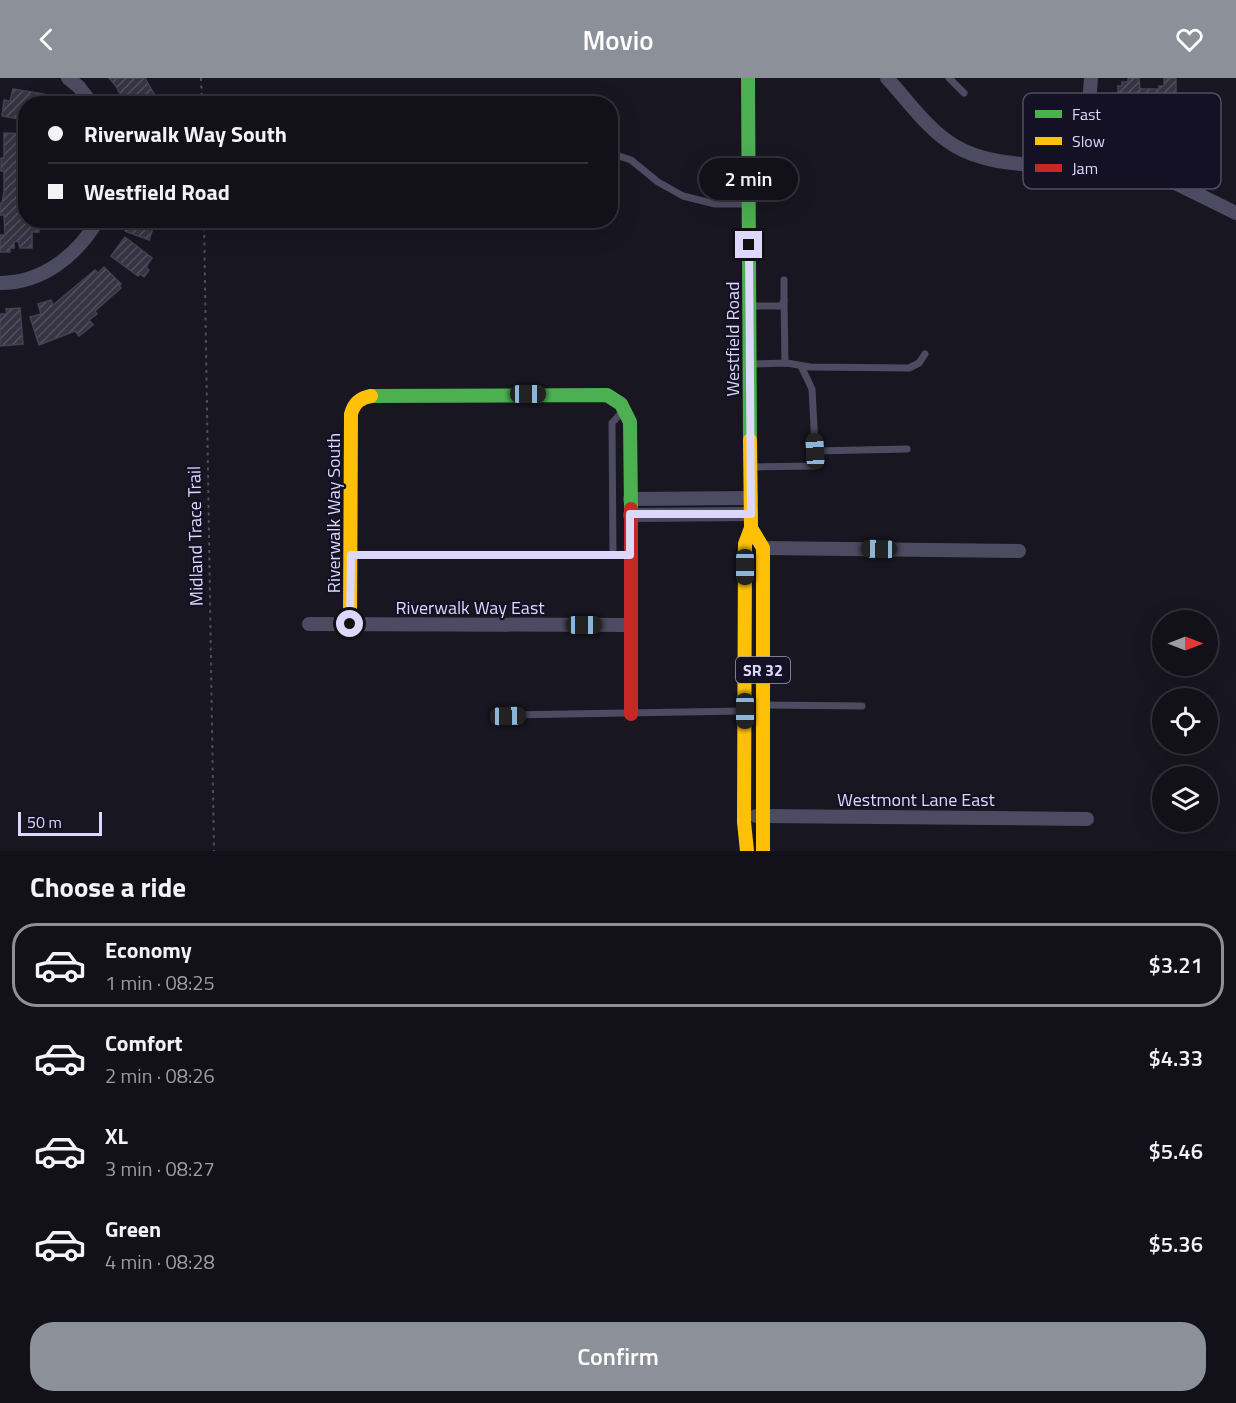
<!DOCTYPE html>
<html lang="en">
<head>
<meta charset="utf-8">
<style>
	body { margin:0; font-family:"Titillium Web",sans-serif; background:#1b1921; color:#f1f3f6; height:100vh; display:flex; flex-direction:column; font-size:22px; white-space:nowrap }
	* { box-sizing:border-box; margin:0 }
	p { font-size:20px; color:#9c9da2 }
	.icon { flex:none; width:33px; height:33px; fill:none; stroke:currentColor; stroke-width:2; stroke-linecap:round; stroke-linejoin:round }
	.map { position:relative; height:773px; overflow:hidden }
	.details { display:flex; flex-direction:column; background:#121018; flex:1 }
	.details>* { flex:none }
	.banner { position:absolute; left:18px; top:18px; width:600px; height:132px; border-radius:24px; box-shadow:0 6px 24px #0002,0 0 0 2px #313037; display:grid; align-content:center; height:132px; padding:0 30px; background:#121018 }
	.needle { width:39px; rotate:90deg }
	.controls { position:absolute; left:1152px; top:532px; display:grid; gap:12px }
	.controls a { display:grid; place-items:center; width:66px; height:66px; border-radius:50%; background:#121018; box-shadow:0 6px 24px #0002,0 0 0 2px #313037; font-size:30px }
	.scale { position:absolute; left:18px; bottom:15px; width:84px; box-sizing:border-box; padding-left:6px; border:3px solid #dcd8fc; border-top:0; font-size:16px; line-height:21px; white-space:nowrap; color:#dcd8fc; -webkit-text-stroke:4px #141125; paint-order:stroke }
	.end { position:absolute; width:27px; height:27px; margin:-14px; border:8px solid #dcd8fc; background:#111; box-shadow:0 0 0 3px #111 }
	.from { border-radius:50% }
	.bubble { position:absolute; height:42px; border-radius:21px; background:#121018; box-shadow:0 6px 24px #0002,0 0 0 2px #313037; font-size:20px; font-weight:600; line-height:42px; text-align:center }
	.car { position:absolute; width:18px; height:36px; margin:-18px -9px; border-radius:8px; box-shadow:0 0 4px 2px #0007; background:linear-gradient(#222 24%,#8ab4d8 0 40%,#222 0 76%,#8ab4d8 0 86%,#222 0) }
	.banner b { display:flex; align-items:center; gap:21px; height:57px; font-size:22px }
	.banner b+b { border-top:2px solid #313037 }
	.banner i { width:15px; height:15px; background:#f1f3f6 }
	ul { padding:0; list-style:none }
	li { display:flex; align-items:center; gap:18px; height:84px; margin:0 12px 9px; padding:0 18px; border:3px solid transparent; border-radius:24px }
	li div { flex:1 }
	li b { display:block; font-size:22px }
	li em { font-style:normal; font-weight:600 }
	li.on { border-color:#8c9099 }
	li>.icon { width:54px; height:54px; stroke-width:1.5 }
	h2 { padding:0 30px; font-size:27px; line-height:72px }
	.cta { display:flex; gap:12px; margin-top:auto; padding:12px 30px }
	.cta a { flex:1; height:69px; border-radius:24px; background:#8c9099; color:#fff; font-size:24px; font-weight:600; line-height:69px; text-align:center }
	header { display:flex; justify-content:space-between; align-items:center; height:78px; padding:0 30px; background:#8c9099; color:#fff; font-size:27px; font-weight:600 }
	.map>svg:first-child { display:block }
	.building { fill:url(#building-hatch); stroke:#454153; stroke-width:1.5 }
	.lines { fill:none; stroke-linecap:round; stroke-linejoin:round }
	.path { stroke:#47525e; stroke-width:2; stroke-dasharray:3 4.5; stroke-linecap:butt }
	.lane { stroke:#4d4b61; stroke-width:7 }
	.street { stroke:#4d4b61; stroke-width:14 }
	.fast { stroke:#4caf50; stroke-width:14 }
	.slow { stroke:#ffc107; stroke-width:14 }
	.jam { stroke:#c62828; stroke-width:14 }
	.route { stroke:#dcd8fc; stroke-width:8 }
	.labels { text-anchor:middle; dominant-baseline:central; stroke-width:4.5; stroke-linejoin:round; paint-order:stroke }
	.shield { fill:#141125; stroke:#a09cbc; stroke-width:1.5 }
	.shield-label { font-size:16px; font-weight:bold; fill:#dcd8fc }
	.street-label { font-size:18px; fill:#dcd8fc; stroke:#141125 }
	.key { fill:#141125; stroke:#504d66; stroke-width:1.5 }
	.key-label { font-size:16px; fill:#dcd8fc }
</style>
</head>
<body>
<header><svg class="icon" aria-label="back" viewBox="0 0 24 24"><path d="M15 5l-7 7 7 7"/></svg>Movio<svg class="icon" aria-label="heart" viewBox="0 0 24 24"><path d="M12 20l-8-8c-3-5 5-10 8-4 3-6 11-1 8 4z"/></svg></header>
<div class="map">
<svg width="1236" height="773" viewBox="0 0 1236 773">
	<defs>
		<pattern id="building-hatch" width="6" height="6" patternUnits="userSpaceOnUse" patternTransform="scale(1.5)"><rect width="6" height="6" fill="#363442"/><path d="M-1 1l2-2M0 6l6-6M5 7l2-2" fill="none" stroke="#52515e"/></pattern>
	</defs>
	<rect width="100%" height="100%" fill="#181620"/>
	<g class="building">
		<path d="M109,0h36l10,18 -13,8h-17l-9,-18z"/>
		<path d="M1128,0h11l1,11h19v-3h5v-8h12v27h-58v-19h4v-4h6z"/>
		<path d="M13,11l31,5 -2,10h-16v16l-24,-4 2,-16 6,1z"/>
		<path d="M4,55l22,1v86h13v12h-7v16h-12l-2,-7 -4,1v6h-4v4h-10v-17h5l-1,-20h-4v-12h2l2,-11v-21h-3v-13h3z"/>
		<path d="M129,142h27l-7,20 -24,-9z"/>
		<path d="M125,159l27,21 -6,9 3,3 -5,7 -4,-3 -2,2 -27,-20z"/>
		<path d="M104,189l17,17 -2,2 2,2 -26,23 2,3 -8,6 4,5 -14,11 -4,-5 -36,14 -9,-28 11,-3 -3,-10 13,-4 2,5 42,-35 3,3z"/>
		<path d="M20,230l3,36 -23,2v-32h7l-1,-5z"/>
	</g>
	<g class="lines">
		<g class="path">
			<path d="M201,0l1,26"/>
			<path d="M204,142l10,631"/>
		</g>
		<g class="lane">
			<path d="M949,0l15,15"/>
			<path d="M610,75l21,7 27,22 25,14 32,8h31"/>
			<path d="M784,223l1,62"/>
			<path d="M752,228h29l3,-5v-21"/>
			<path d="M752,286l35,-1 23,4 99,1 10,-5 6,-9"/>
			<path d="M815,373l92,-2"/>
			<path d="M754,389l62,-1 -4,-77 -11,-23"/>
			<path d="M351,477h279"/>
			<path d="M613,477l-1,-132 12,-13"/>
			<path d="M765,627l97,1"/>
			<path d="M508,637l234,-4"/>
		</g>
		<g class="street">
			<path d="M68,0l11,9 13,17"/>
			<path d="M887,0c22,24 41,52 68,68 30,18 69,18 102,21 31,2 61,5 92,8l18,4 69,34"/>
			<path d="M1084,91l7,-91"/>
			<path d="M0,205c43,0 77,-28 98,-63"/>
			<path d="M630,421l121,-1"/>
			<path d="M630,437l121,-1"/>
			<path d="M763,470l256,3"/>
			<path d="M309,546l321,1"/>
			<path d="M756,738l331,3"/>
		</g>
		<g class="fast">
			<path d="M748,0l2,362"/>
			<path d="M371,318l236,-1 14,9 9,18 1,87"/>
		</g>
		<g class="slow">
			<path d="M751,450l12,20v303"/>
			<path d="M350,546l1,-210c3,-11 9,-16 20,-18"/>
			<path d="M747,773l-3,-29 1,-278 6,-16 -1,-88"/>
		</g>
		<path class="jam" d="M631,431v205"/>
	</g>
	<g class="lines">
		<path class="route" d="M350,546l1,-69h279v-41h121l-2,-269"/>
	</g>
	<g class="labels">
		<rect class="shield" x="736" y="579" width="54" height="26" rx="4.5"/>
		<g class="shield-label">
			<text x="763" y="592">SR 32</text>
		</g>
		<g class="street-label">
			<text transform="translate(732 261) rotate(-90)">Westfield Road</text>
			<text transform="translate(333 435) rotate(-90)">Riverwalk Way South</text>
			<text transform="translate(195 458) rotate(-91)">Midland Trace Trail</text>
			<text x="470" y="529">Riverwalk Way East</text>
			<text x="916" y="721">Westmont Lane East</text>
		</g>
	</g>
	<rect x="1023" y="15" width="198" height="96" rx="9" class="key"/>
	<rect x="1035" y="32" width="27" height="8" fill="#4caf50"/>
	<rect x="1035" y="59" width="27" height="8" fill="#ffc107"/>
	<rect x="1035" y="86" width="27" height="8" fill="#c62828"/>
	<g class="key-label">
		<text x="1072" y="42">Fast</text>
		<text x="1072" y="69">Slow</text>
		<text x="1072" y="96">Jam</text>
	</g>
</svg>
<div class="controls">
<a><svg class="needle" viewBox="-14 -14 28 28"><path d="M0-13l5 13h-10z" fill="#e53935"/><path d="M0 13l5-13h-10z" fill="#9c9da2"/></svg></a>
<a><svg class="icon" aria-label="locate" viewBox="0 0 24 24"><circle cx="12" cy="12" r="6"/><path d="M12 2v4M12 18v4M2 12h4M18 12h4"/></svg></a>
<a><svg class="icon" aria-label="layers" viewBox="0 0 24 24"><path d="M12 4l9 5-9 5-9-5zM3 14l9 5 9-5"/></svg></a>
</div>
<div class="scale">50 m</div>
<i class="end from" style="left:350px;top:546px"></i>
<i class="end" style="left:749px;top:167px"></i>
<div class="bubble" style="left:699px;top:80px;width:99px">2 min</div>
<i class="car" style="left:528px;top:316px;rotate:90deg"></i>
<i class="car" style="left:815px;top:373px;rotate:357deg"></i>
<i class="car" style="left:879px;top:471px;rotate:271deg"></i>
<i class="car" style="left:745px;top:489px;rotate:180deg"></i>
<i class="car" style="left:584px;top:547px;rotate:90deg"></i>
<i class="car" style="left:745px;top:633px;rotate:180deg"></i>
<i class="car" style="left:508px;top:638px;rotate:89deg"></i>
<div class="banner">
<b><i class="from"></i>Riverwalk Way South</b>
<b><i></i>Westfield Road</b>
</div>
</div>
<section class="details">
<h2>Choose a ride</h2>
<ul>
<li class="on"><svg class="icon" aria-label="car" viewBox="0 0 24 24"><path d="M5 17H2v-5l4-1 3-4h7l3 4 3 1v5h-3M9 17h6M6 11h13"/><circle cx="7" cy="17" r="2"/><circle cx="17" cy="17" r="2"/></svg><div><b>Economy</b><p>1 min · 08:25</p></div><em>$3.21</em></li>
<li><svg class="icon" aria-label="car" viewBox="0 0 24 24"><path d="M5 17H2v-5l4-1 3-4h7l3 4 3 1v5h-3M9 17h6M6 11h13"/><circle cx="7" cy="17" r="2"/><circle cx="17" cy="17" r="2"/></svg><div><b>Comfort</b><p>2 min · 08:26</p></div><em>$4.33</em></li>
<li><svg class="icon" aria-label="car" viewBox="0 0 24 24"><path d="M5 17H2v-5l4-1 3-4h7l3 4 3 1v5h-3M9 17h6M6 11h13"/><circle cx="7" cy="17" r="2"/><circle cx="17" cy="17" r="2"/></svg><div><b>XL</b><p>3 min · 08:27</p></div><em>$5.46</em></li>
<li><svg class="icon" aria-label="car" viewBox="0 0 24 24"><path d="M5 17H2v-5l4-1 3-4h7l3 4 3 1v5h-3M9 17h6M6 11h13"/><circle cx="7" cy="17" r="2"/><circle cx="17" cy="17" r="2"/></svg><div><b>Green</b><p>4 min · 08:28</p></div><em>$5.36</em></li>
</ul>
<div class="cta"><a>Confirm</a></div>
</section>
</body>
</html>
